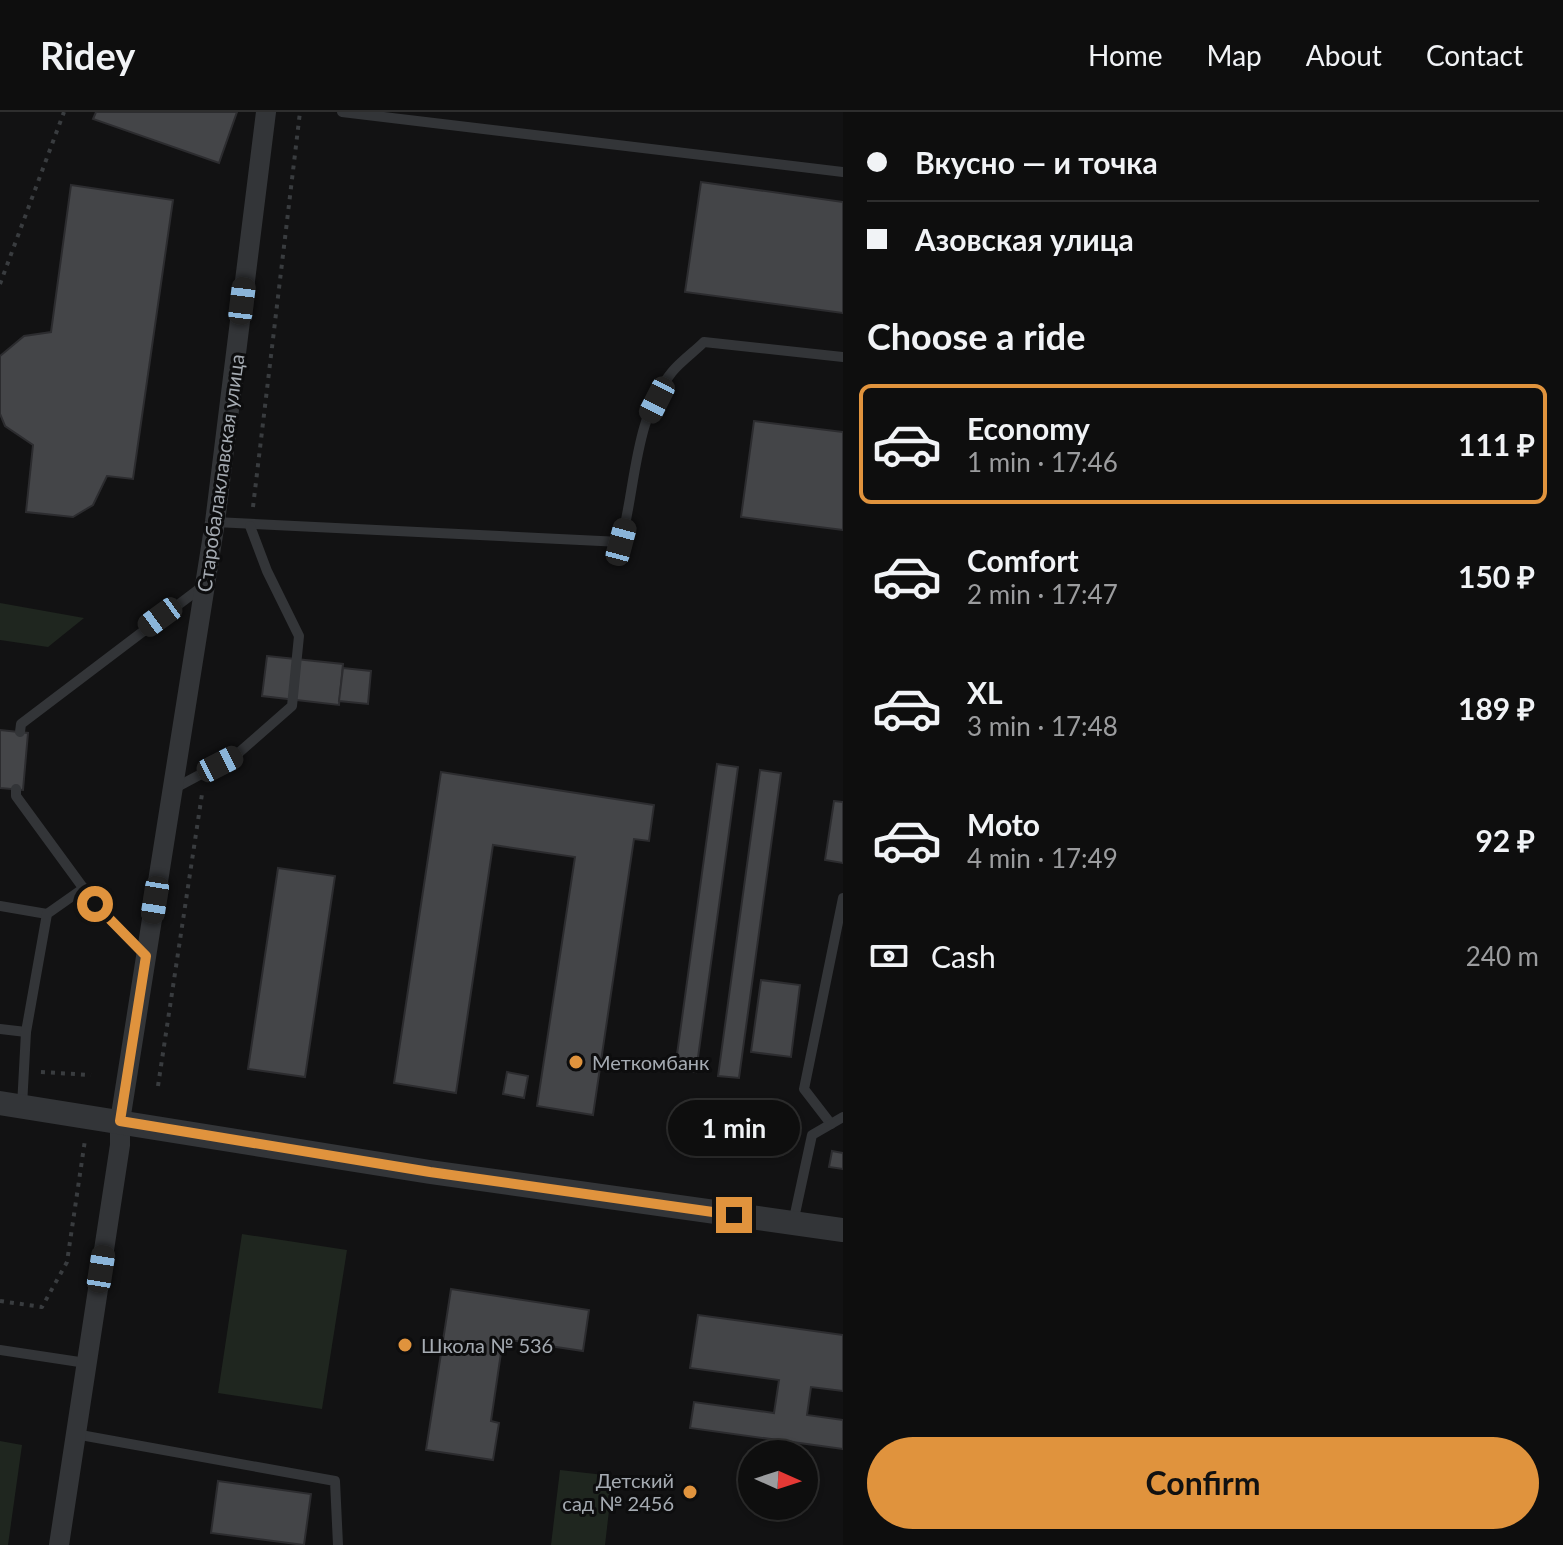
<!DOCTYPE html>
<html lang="en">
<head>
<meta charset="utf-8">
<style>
	body { margin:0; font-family:Lato,sans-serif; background:#171717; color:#f1f3f6; height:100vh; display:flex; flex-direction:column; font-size:30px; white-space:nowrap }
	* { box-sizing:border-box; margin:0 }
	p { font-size:26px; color:#9b9c9e }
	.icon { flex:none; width:44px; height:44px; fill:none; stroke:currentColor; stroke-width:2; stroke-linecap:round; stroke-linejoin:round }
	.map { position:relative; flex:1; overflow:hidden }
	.sheet { display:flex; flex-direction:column; background:#0e0e0e; width:720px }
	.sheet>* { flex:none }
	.banner { display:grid; align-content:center; height:176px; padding:0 24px; background:#0e0e0e }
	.needle { width:52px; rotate:93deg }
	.controls { position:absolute; left:738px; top:1328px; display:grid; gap:16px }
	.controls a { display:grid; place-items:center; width:80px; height:80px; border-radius:50%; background:#0e0e0e; box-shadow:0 2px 6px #0004,0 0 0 2px #2e2e2e; font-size:40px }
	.end { position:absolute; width:36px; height:36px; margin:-18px; border:10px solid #e0933d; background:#111; box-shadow:0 0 0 4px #111 }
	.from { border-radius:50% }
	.bubble { position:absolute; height:56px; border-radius:28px; background:#0e0e0e; box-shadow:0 2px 6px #0004,0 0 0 2px #2e2e2e; font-size:26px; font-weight:700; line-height:56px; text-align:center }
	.car { position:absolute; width:24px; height:48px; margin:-24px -12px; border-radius:10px; box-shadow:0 0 6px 2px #0007; background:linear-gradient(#222 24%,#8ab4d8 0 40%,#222 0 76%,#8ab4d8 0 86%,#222 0) }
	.banner b { display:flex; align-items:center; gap:28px; height:76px; font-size:30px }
	.banner b+b { border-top:2px solid #2e2e2e }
	.banner i { width:20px; height:20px; background:#f1f3f6 }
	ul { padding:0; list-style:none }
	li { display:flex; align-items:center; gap:24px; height:120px; margin:0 16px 12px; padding:0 8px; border:4px solid transparent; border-radius:12px }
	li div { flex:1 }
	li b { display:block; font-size:30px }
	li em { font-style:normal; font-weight:700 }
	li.active { border-color:#e0933d }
	li>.icon { width:72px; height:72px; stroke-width:1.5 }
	h2 { padding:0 24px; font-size:36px; line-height:96px }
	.pay { display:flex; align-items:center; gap:20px; height:88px; padding:0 24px; font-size:30px }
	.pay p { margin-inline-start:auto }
	.cta { display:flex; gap:16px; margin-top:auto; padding:16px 24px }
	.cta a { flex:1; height:92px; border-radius:48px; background:#e0933d; color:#111; font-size:32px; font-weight:700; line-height:92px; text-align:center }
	header { display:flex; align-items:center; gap:48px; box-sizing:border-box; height:112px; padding:0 40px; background:#0e0e0e; border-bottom:2px solid #2e2e2e }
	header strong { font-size:38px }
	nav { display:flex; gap:44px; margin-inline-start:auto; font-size:28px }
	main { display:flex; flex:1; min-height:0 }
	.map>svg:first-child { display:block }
	.green { fill:#1f261f }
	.building { fill:#444548; stroke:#2c2c2f; stroke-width:2 }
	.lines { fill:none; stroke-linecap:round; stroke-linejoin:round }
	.path { stroke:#393c3f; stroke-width:4; stroke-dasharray:4 6; stroke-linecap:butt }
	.service { stroke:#333538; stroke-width:10 }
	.minor { stroke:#333538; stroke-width:20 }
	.tertiary { stroke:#333538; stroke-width:24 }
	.route { stroke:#e0933d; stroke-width:10 }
	.poi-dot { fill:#e0933d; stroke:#0d0d0e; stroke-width:3 }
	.labels { text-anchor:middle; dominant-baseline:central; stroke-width:6; stroke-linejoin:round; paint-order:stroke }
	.street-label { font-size:20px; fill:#a5abb2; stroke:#0d0d0e }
	.poi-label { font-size:20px; fill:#a5abb2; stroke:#0d0d0e; text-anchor:start }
</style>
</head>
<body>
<header>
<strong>Ridey</strong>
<nav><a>Home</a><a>Map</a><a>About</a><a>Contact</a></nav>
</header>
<main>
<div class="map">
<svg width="843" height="1433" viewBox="0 0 843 1433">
	<rect width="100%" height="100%" fill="#121213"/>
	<g class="green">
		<path d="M0,491l84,15 -36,29 -48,-7z"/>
		<path d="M242,1122l105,16 -25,159 -104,-16z"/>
		<path d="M0,1329l22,4 -14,100h-8z"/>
		<path d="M560,1358l53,6 -8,69h-54z"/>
	</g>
	<g class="building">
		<path d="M96,0h141l-18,51 -126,-44z"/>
		<path d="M701,70l142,20v111l-158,-21z"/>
		<path d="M71,73l102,15 -40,279 -26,-3 -14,29 -20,12 -47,-5 7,-67 -28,-19 -5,-12v-58l24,-20 27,-4z"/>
		<path d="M754,309l89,11v98l-102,-13z"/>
		<path d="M267,544l76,8 -4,41 -77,-9z"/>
		<path d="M343,556l28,3 -3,33 -29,-3z"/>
		<path d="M0,618l28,3 -5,57 -23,-2z"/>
		<path d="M717,652l21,3 -42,305 -21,-3z"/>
		<path d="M760,658l21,3 -42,305 -21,-2z"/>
		<path d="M441,660l213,33 -5,36 -15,-2 -41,276 -56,-9 38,-249 -82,-12 -37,248 -62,-10z"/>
		<path d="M834,689l9,1v61l-18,-3z"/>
		<path d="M278,756l57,8 -30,201 -57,-8z"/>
		<path d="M761,868l39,5 -9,72 -40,-5z"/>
		<path d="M507,960l21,4 -4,22 -21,-4z"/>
		<path d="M832,1039l11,2v16l-14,-2z"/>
		<path d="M451,1177l138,21 -6,41 -80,-12 -12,82 8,2 -6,37 -67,-10z"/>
		<path d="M698,1203l145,20v56l-32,-4 -4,28 36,5v29l-153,-21 4,-26 80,11 5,-33 -89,-12z"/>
		<path d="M218,1369l93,13 -7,51 -93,-12z"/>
	</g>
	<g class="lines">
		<g class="path">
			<path d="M0,172l64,-172"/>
			<path d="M253,395l47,-395"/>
			<path d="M41,960l50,3"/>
			<path d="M158,974l44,-292"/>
			<path d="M0,1189l42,6 25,-45 18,-122"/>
		</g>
		<g class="service">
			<path d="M342,0l501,60"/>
			<path d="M215,410l406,20c15,-56 13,-124 51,-170 9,-11 22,-20 32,-30l139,15"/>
			<path d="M20,620l1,-8 182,-138"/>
			<path d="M175,676l60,-32 57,-50 7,-70 -32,-65 -17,-45"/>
			<path d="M16,677v7l79,108 51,52"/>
			<path d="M0,794l47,8"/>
			<path d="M0,917l26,3"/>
			<path d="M22,994l4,-74 21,-118 37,-26"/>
			<path d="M831,1012l-27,-35 39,-191"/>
			<path d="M793,1111l19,-88 31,-18"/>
			<path d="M0,1238l86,13"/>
			<path d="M75,1322l260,47 3,64"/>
		</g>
		<path class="minor" d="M59,1433l61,-400v-24l95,-599 51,-410"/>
		<path class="tertiary" d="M0,991l430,69 413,58"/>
	</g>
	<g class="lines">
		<path class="route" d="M95,792l51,52 -26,165 310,51 304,43"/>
	</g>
	<g class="poi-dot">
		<circle cx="576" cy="950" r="8"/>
		<circle cx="405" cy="1233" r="8"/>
		<circle cx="690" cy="1380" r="8"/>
	</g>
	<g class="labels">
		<g class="street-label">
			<text transform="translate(220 361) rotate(-82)">Старобалаклавская улица</text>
		</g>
		<g class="poi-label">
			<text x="592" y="950">Меткомбанк</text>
			<text x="421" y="1233">Школа № 536</text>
			<text x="674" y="1368" text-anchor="end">Детский<tspan x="674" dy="23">сад № 2456</tspan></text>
		</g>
	</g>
</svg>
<div class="controls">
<a><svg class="needle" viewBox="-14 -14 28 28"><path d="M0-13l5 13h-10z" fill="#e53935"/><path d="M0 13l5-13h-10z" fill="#9b9c9e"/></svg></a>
</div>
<i class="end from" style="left:95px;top:792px"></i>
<i class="end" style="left:734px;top:1103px"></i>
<div class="bubble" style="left:668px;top:988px;width:132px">1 min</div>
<i class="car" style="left:242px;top:189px;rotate:7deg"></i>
<i class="car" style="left:657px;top:288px;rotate:207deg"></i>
<i class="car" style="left:621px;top:430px;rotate:15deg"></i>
<i class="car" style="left:160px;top:505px;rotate:234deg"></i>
<i class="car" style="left:220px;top:652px;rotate:63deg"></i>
<i class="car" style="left:155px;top:788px;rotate:189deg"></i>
<i class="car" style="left:101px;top:1157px;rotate:9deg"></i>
</div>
<section class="sheet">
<div class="banner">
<b><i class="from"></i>Вкусно — и точка</b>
<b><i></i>Азовская улица</b>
</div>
<h2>Choose a ride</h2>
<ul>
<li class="active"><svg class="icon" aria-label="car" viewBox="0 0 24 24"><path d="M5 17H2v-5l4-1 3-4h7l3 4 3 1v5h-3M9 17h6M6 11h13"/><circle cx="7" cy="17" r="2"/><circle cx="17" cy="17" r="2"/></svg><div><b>Economy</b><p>1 min · 17:46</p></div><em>111 ₽</em></li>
<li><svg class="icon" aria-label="car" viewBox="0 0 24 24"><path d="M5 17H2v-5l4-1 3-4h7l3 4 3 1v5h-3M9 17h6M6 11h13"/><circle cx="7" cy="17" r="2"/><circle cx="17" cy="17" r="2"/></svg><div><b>Comfort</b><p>2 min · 17:47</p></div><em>150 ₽</em></li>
<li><svg class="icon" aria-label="car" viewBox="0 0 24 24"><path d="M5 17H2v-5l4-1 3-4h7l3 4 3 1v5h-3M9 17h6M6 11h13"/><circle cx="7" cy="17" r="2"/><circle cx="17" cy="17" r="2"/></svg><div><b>XL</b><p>3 min · 17:48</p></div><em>189 ₽</em></li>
<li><svg class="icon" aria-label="car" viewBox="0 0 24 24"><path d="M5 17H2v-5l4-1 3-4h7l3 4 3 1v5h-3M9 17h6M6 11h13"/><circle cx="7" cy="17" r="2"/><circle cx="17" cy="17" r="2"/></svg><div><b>Moto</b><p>4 min · 17:49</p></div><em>92 ₽</em></li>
</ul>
<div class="pay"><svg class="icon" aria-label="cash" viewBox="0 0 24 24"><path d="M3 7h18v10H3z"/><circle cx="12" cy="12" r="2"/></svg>Cash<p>240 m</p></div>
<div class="cta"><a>Confirm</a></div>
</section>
</main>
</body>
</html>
